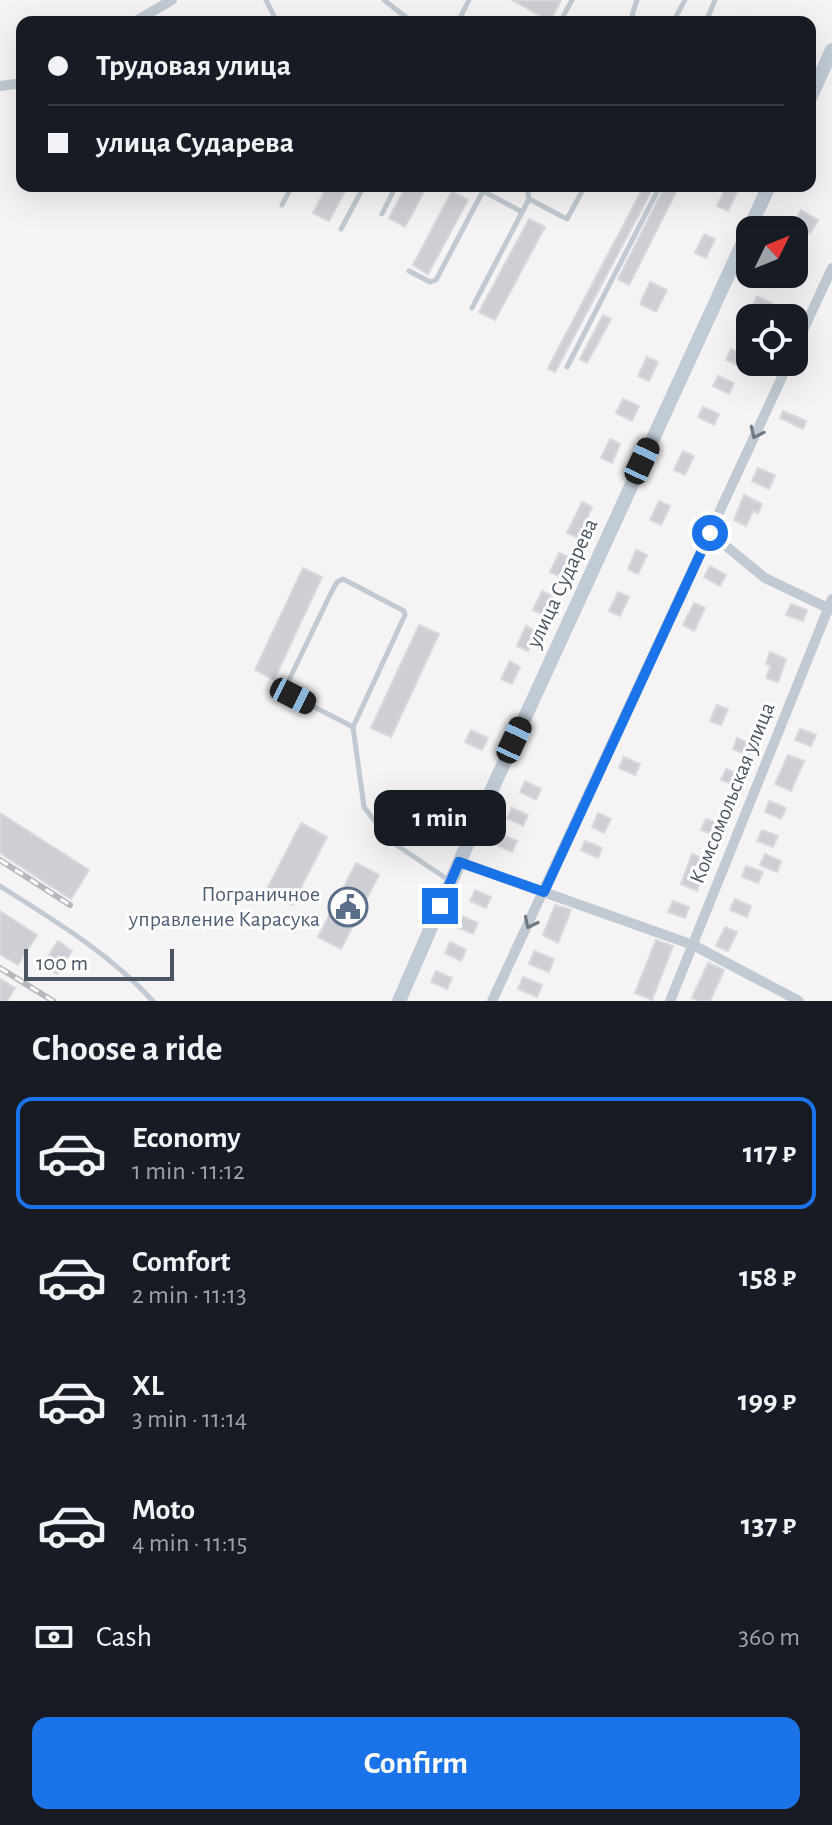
<!DOCTYPE html>
<html lang="en">
<head>
<meta charset="utf-8">
<style>
	body { margin:0; font-family:"Alegreya Sans",sans-serif; background:#242831; color:#f1f3f6; height:100vh; display:flex; flex-direction:column; font-size:30px; white-space:nowrap }
	* { box-sizing:border-box; margin:0 }
	p { font-size:26px; color:#9ea1a6 }
	.icon { flex:none; width:44px; height:44px; fill:none; stroke:currentColor; stroke-width:2; stroke-linecap:round; stroke-linejoin:round }
	.map { position:relative; height:1001px; overflow:hidden }
	.panel { display:flex; flex-direction:column; background:#171b24; flex:1 }
	.panel>* { flex:none }
	.guide { position:absolute; left:16px; top:16px; width:800px; height:176px; border-radius:16px; box-shadow:0 8px 32px #0002; display:grid; align-content:center; height:176px; padding:0 32px; background:#171b24 }
	.needle { width:52px; rotate:47deg }
	.buttons { position:absolute; left:736px; top:216px; display:grid; gap:16px }
	.buttons a { display:grid; place-items:center; width:72px; height:72px; border-radius:16px; background:#171b24; box-shadow:0 8px 32px #0002; font-size:40px }
	.scale { position:absolute; left:24px; bottom:20px; width:150px; box-sizing:border-box; padding-left:8px; border:4px solid #4a5661; border-top:0; font-size:22px; line-height:28px; white-space:nowrap; color:#4a5661; -webkit-text-stroke:6px #fff; paint-order:stroke }
	.end { position:absolute; width:36px; height:36px; margin:-18px; border:10px solid #1a73e8; background:#fff; box-shadow:0 0 0 4px #fff }
	.from { border-radius:50% }
	.bubble { position:absolute; height:56px; border-radius:16px; background:#171b24; box-shadow:0 8px 32px #0002; font-size:26px; font-weight:700; line-height:56px; text-align:center }
	.car { position:absolute; width:24px; height:48px; margin:-24px -12px; border-radius:10px; box-shadow:0 0 6px 2px #0007; background:linear-gradient(#222 24%,#8ab4d8 0 40%,#222 0 76%,#8ab4d8 0 86%,#222 0) }
	.guide b { display:flex; align-items:center; gap:28px; height:76px; font-size:30px }
	.guide b+b { border-top:2px solid #363941 }
	.guide i { width:20px; height:20px; background:#f1f3f6 }
	ul { padding:0; list-style:none }
	li { display:flex; align-items:center; gap:24px; height:112px; margin:0 16px 12px; padding:0 16px; border:4px solid transparent; border-radius:16px }
	li div { flex:1 }
	li b { display:block; font-size:30px }
	li em { font-style:normal; font-weight:700 }
	li.active { border-color:#1a73e8 }
	li>.icon { width:72px; height:72px; stroke-width:1.5 }
	h2 { padding:0 32px; font-size:36px; line-height:96px }
	.pay { display:flex; align-items:center; gap:20px; height:88px; padding:0 32px; font-size:30px }
	.pay p { margin-inline-start:auto }
	.cta { display:flex; gap:16px; margin-top:auto; padding:16px 32px }
	.cta a { flex:1; height:92px; border-radius:16px; background:#1a73e8; color:#fff; font-size:32px; font-weight:700; line-height:92px; text-align:center }
	.map>svg:first-child { display:block }
	.building { fill:#cdcfd5; stroke:#d7d9de; stroke-width:2 }
	.lines { fill:none; stroke-linecap:round; stroke-linejoin:round }
	.lane { stroke:#c1cad2; stroke-width:5 }
	.street { stroke:#c1cad2; stroke-width:10 }
	.secondary { stroke:#c1cbd6; stroke-width:14 }
	.rail-casing { stroke:#b5b8bd; stroke-width:6 }
	.rail { stroke:#fff; stroke-width:3; stroke-dasharray:9; stroke-linecap:butt }
	.oneway { stroke:#6e7983 }
	.route { stroke:#1a73e8; stroke-width:10 }
	.labels { text-anchor:middle; dominant-baseline:central; stroke-width:6; stroke-linejoin:round; paint-order:stroke }
	.street-label { font-size:22px; fill:#4a5661; stroke:#fff }
	.service-label { font-size:22px; fill:#4e5e75; stroke:#fff; text-anchor:end }
</style>
</head>
<body>
<div class="map">
<svg width="832" height="1001" viewBox="0 0 832 1001">
	<rect width="100%" height="100%" fill="#f5f3f3"/>
	<g class="building">
		<path d="M512,0h49l-11,21z"/>
		<path d="M327,186h21l-19,35 -16,-8z"/>
		<path d="M406,186h21l-22,41 -16,-9z"/>
		<path d="M644,186h10l-99,186 -7,-4z"/>
		<path d="M665,186h14l-50,99 -11,-6z"/>
		<path d="M726,187l11,5 -9,19 -11,-5z"/>
		<path d="M452,191l16,9 -40,74 -15,-9z"/>
		<path d="M801,210l17,10 -8,14 -17,-9z"/>
		<path d="M529,219l16,8 -50,93 -16,-8z"/>
		<path d="M704,234l11,5 -9,19 -11,-5z"/>
		<path d="M650,282l17,8 -11,22 -16,-8z"/>
		<path d="M757,296l16,8 -7,14h-16v21l-11,-5z"/>
		<path d="M603,315l8,4 -24,44 -7,-4z"/>
		<path d="M731,349l16,8 -5,10 -16,-7z"/>
		<path d="M647,357l11,5 -9,19 -11,-5z"/>
		<path d="M718,376l16,7 -5,11 -16,-8z"/>
		<path d="M623,399l16,7 -7,15 -16,-8z"/>
		<path d="M703,407l16,7 -5,11 -16,-8z"/>
		<path d="M783,411l23,10 -3,8 -23,-11z"/>
		<path d="M610,439l10,5 -8,19 -11,-5z"/>
		<path d="M683,451l11,5 -9,19 -11,-5z"/>
		<path d="M758,468l17,7 -6,14 -17,-8z"/>
		<path d="M744,495l18,9 -4,9 -5,-2 -7,15 -12,-6z"/>
		<path d="M659,501l11,5 -9,19 -11,-5z"/>
		<path d="M582,502l10,5 -14,31 -11,-5z"/>
		<path d="M636,550l11,5 -9,19 -10,-5z"/>
		<path d="M559,553l11,5 -9,19 -11,-5z"/>
		<path d="M710,566l16,9 -6,11 -16,-9z"/>
		<path d="M303,568l19,9 -48,103 -19,-10z"/>
		<path d="M542,591l10,5 -8,19 -11,-5z"/>
		<path d="M618,592l11,5 -9,19 -11,-5z"/>
		<path d="M694,603l11,5 -11,23 -11,-6z"/>
		<path d="M791,604l16,6 -4,11 -17,-6z"/>
		<path d="M419,625l20,9 -48,103 -20,-9z"/>
		<path d="M526,626l11,6 -9,19 -11,-5z"/>
		<path d="M770,652l16,7 -8,23 -12,-4 5,-12 -5,-2z"/>
		<path d="M510,661l10,6 -8,17 -11,-5z"/>
		<path d="M717,705l11,4 -7,16 -11,-4z"/>
		<path d="M800,729l16,6 -5,11 -16,-6z"/>
		<path d="M471,730l17,8 -6,12 -17,-8z"/>
		<path d="M737,738l16,7 -4,11 -16,-7z"/>
		<path d="M788,755l16,6 -13,30 -16,-7z"/>
		<path d="M624,757l16,7 -5,11 -16,-7z"/>
		<path d="M726,769l16,6 -4,11 -17,-6z"/>
		<path d="M525,781l16,8 -5,11 -16,-8z"/>
		<path d="M769,801l17,7 -5,11 -16,-7z"/>
		<path d="M442,807l12,6 -6,13 -13,-6z"/>
		<path d="M512,808l16,7 -5,11 -16,-8z"/>
		<path d="M0,813l89,57 -18,29 -71,-46z"/>
		<path d="M598,813l13,6 -7,14 -12,-6z"/>
		<path d="M706,819l16,6 -5,11 -16,-6z"/>
		<path d="M301,823l26,14 -35,68 -26,-14z"/>
		<path d="M762,830l16,6 -5,11 -16,-6z"/>
		<path d="M501,834l16,7 -5,11 -16,-7z"/>
		<path d="M585,841l17,7 -4,10 -17,-8z"/>
		<path d="M692,854l16,7 -11,30 -16,-7z"/>
		<path d="M765,854l16,7 -4,11 -17,-7z"/>
		<path d="M356,863l23,12 -38,74 -23,-12z"/>
		<path d="M746,866l17,6 -5,11 -16,-6z"/>
		<path d="M475,890l16,7 -5,11 -16,-7z"/>
		<path d="M735,899l16,7 -4,11 -17,-7z"/>
		<path d="M673,901l16,6 -4,11 -17,-6z"/>
		<path d="M555,905l16,5 -13,33 -15,-8z"/>
		<path d="M0,911l37,24 -19,30 -18,-11z"/>
		<path d="M462,916l16,7 -5,11 -16,-7z"/>
		<path d="M725,927l12,5 -9,19 -12,-5z"/>
		<path d="M656,940l17,6 -21,54 -17,-7z"/>
		<path d="M58,941l14,10 -15,23 -14,-9z"/>
		<path d="M450,942l16,8 -5,11 -16,-8z"/>
		<path d="M534,951l20,8 -5,13 -20,-8z"/>
		<path d="M708,963l16,7 -14,31h-9l-9,-3z"/>
		<path d="M436,971l16,7 -5,11 -16,-7z"/>
		<path d="M523,977l19,8 -5,12 -19,-8z"/>
		<path d="M0,979l15,9 -8,13h-7z"/>
	</g>
	<g class="lines">
		<g class="lane">
			<path d="M266,0l11,22"/>
			<path d="M384,0l28,22"/>
			<path d="M637,0l-5,15 6,7"/>
			<path d="M458,22l11,-22"/>
			<path d="M560,22l12,-22"/>
			<path d="M673,22l12,-22"/>
			<path d="M706,22l9,-22"/>
			<path d="M742,22l2,-4"/>
			<path d="M527,186l2,13 38,20 18,-33"/>
			<path d="M483,191l39,21"/>
			<path d="M282,205l10,-19"/>
			<path d="M382,214l14,-28"/>
			<path d="M341,229l23,-43"/>
			<path d="M409,271l21,11 6,-2 47,-89 -2,-5"/>
			<path d="M472,308l57,-109"/>
			<path d="M567,367l93,-181"/>
			<path d="M353,727l-60,-31 -5,-14 43,-89 6,-11 6,-3 61,32 1,4 -52,112 11,80 25,33 61,41"/>
			<path d="M0,886c55,35 109,67 153,115"/>
		</g>
		<g class="street">
			<path d="M134,22l38,-22"/>
			<path d="M0,86l22,-3"/>
			<path d="M794,350l38,-82"/>
			<path d="M710,533l55,45 67,32"/>
			<path d="M459,862l234,83 106,56"/>
			<path d="M492,1001l297,-639"/>
			<path d="M670,1001l162,-402"/>
		</g>
		<g class="secondary">
			<path d="M810,98l22,-48"/>
			<path d="M399,1001l77,-177 293,-638"/>
		</g>
		<defs>
			<g id="rail">
				<path d="M0,860l70,45"/>
				<path d="M0,968l53,33"/>
			</g>
		</defs>
		<use href="#rail" class="rail-casing"/>
		<use href="#rail" class="rail"/>
	</g>
	<defs><path id="oneway-chevron" d="M-2-3.5L2.5 0L-2 3.5" fill="none" stroke-width="1.6" stroke-linecap="round" stroke-linejoin="round" transform="scale(2)"/></defs>
	<g class="oneway">
		<use href="#oneway-chevron" transform="translate(756 433) rotate(115)"/>
		<use href="#oneway-chevron" transform="translate(530 923) rotate(116)"/>
	</g>
	<g class="lines">
		<path class="route" d="M440,906l19,-44 85,30 166,-359"/>
	</g>
	<defs>
		<symbol id="civic-ring" viewBox="-11 -11 22 22"><circle r="9.5" fill="#fff" stroke="#5c6f8a" stroke-width="1.5"/><path d="M-.6-6.5H3V-4.5H.6V-3L4-1V1h2V6H-6V1h2V-1L-.6-3ZM-1.2 2.5V6h2.4V2.5Z" fill="#5c6f8a"/></symbol>
	</defs>
	<g fill-rule="evenodd">
		<use href="#civic-ring" x="326" y="885" width="44" height="44"/>
	</g>
	<g class="labels">
		<g class="street-label">
			<text transform="translate(562 583) rotate(-65)">улица Сударева</text>
			<text transform="translate(732 793) rotate(-68)">Комсомольская улица</text>
		</g>
		<g class="service-label">
			<text x="320" y="894">Пограничное<tspan x="320" dy="25">управление Карасука</tspan></text>
		</g>
	</g>
</svg>
<div class="buttons">
<a><svg class="needle" viewBox="-14 -14 28 28"><path d="M0-13l5 13h-10z" fill="#e53935"/><path d="M0 13l5-13h-10z" fill="#9ea1a6"/></svg></a>
<a><svg class="icon" aria-label="locate" viewBox="0 0 24 24"><circle cx="12" cy="12" r="6"/><path d="M12 2v4M12 18v4M2 12h4M18 12h4"/></svg></a>
</div>
<div class="scale">100 m</div>
<i class="end from" style="left:710px;top:533px"></i>
<i class="end" style="left:440px;top:906px"></i>
<div class="bubble" style="left:374px;top:790px;width:132px">1 min</div>
<i class="car" style="left:642px;top:461px;rotate:25deg"></i>
<i class="car" style="left:293px;top:696px;rotate:117deg"></i>
<i class="car" style="left:514px;top:740px;rotate:25deg"></i>
<div class="guide">
<b><i class="from"></i>Трудовая улица</b>
<b><i></i>улица Сударева</b>
</div>
</div>
<section class="panel">
<h2>Choose a ride</h2>
<ul>
<li class="active"><svg class="icon" aria-label="car" viewBox="0 0 24 24"><path d="M5 17H2v-5l4-1 3-4h7l3 4 3 1v5h-3M9 17h6M6 11h13"/><circle cx="7" cy="17" r="2"/><circle cx="17" cy="17" r="2"/></svg><div><b>Economy</b><p>1 min · 11:12</p></div><em>117 ₽</em></li>
<li><svg class="icon" aria-label="car" viewBox="0 0 24 24"><path d="M5 17H2v-5l4-1 3-4h7l3 4 3 1v5h-3M9 17h6M6 11h13"/><circle cx="7" cy="17" r="2"/><circle cx="17" cy="17" r="2"/></svg><div><b>Comfort</b><p>2 min · 11:13</p></div><em>158 ₽</em></li>
<li><svg class="icon" aria-label="car" viewBox="0 0 24 24"><path d="M5 17H2v-5l4-1 3-4h7l3 4 3 1v5h-3M9 17h6M6 11h13"/><circle cx="7" cy="17" r="2"/><circle cx="17" cy="17" r="2"/></svg><div><b>XL</b><p>3 min · 11:14</p></div><em>199 ₽</em></li>
<li><svg class="icon" aria-label="car" viewBox="0 0 24 24"><path d="M5 17H2v-5l4-1 3-4h7l3 4 3 1v5h-3M9 17h6M6 11h13"/><circle cx="7" cy="17" r="2"/><circle cx="17" cy="17" r="2"/></svg><div><b>Moto</b><p>4 min · 11:15</p></div><em>137 ₽</em></li>
</ul>
<div class="pay"><svg class="icon" aria-label="cash" viewBox="0 0 24 24"><path d="M3 7h18v10H3z"/><circle cx="12" cy="12" r="2"/></svg>Cash<p>360 m</p></div>
<div class="cta"><a>Confirm</a></div>
</section>
</body>
</html>
